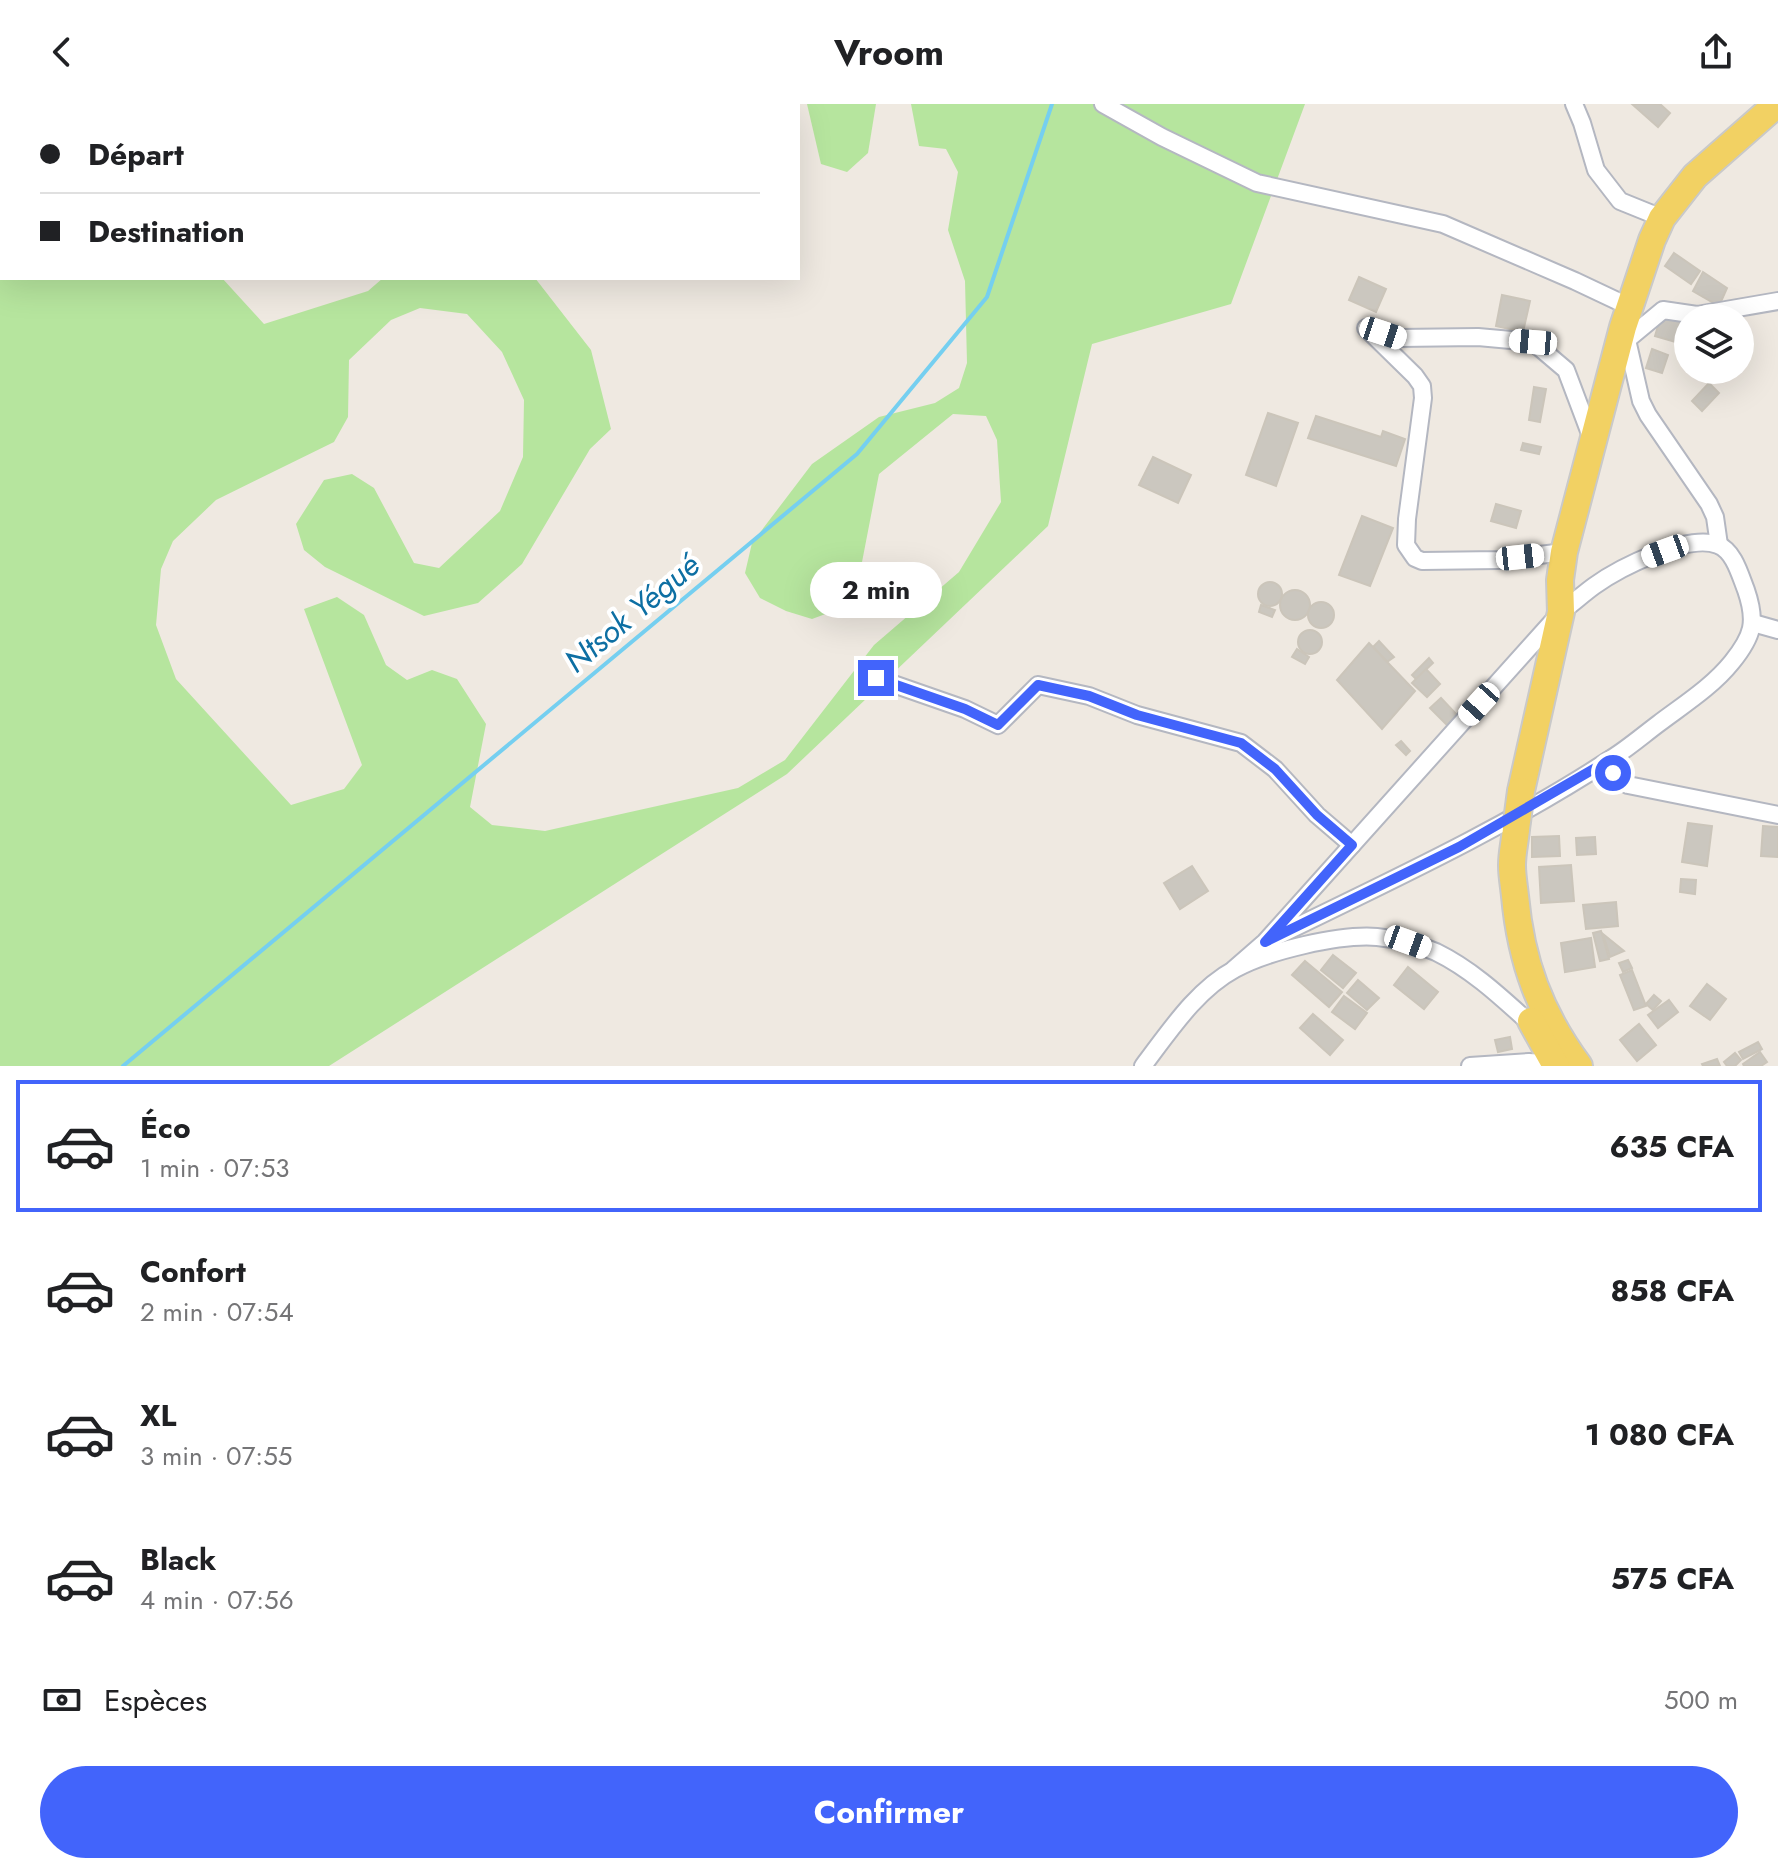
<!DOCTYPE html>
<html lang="fr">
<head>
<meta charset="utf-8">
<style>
	body { margin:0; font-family:Jost,sans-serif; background:#f2f2f2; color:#202124; height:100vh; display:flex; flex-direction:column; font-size:30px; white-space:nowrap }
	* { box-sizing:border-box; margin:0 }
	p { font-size:26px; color:#757577 }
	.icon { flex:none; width:44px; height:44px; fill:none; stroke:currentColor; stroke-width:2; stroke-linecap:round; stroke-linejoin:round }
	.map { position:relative; height:962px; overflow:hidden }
	.details { display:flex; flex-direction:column; background:#fff; flex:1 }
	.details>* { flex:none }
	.guide { position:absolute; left:0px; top:0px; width:800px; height:176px; box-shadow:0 8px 32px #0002; display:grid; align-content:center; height:176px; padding:0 40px; background:#fff }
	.buttons { position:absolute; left:1674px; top:200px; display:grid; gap:16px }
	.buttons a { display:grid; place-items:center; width:80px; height:80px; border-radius:50%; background:#fff; box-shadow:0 8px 32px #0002; font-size:40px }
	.end { position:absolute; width:36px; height:36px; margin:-18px; border:10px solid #4264fb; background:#fff; box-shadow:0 0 0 4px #fff }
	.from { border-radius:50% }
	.bubble { position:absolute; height:56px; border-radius:28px; background:#fff; box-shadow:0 8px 32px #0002; font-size:26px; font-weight:700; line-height:56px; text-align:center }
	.car { position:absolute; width:24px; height:48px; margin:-24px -12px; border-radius:10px; box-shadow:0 0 6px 2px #0007; background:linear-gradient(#fff 24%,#345 0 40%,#fff 0 76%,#345 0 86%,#fff 0) }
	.guide b { display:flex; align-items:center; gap:28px; height:76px; font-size:30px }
	.guide b+b { border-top:2px solid #e0e0e0 }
	.guide i { width:20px; height:20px; background:#202124 }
	ul { padding:14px 0 0; list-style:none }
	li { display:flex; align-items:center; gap:24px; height:132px; margin:0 16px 12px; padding:0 24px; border:4px solid transparent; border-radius:0px }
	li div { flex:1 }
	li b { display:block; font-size:30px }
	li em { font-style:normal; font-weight:700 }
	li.current { border-color:#4264fb }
	li>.icon { width:72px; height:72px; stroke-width:1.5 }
	.pay { display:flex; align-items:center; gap:20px; height:88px; padding:0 40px; font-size:30px }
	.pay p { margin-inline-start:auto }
	.action { display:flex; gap:16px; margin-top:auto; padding:16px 40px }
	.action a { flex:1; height:92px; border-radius:48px; background:#4264fb; color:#fff; font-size:32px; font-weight:700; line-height:92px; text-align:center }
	header { display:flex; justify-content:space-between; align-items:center; height:104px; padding:0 40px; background:#fff; font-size:36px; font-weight:700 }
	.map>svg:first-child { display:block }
	.green { fill:#b6e59e }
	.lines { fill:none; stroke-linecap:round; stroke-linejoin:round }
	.stream { stroke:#75cff0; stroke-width:4 }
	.building { fill:#cbc7bf; stroke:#cbc5ba; stroke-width:2 }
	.street-casing { stroke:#b4b7c1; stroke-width:20 }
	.primary-casing { stroke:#c9c9c9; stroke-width:30 }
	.street { stroke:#fff; stroke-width:16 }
	.primary { stroke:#f2d163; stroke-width:26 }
	.primary-bridge-casing { stroke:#c9c9c9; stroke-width:30; stroke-linecap:butt }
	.primary-bridge { stroke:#f2d163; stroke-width:26 }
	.route { stroke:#4264fb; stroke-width:10 }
	.labels { text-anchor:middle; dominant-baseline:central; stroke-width:8; stroke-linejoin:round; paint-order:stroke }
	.water-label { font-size:32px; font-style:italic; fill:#0d6fa3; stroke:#fff }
</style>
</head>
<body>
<header><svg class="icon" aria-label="back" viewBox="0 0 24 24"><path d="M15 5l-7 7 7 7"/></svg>Vroom<svg class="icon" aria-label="share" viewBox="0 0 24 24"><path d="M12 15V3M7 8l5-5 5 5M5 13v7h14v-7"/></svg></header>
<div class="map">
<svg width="1778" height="962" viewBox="0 0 1778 962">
	<rect width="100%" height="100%" fill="#efe9e1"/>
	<g class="green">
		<path d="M0,0h168l1,2h-167v172h220l42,46 104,-33 15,-13h152l56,72 20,79 -21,20 -68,115 -44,39 -54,13 -99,-49 -21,-17 -8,-26 28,-44 28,-6 22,14 40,75 25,5 61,-57 23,-54 1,-57 -22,-48 -35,-38 -47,-6 -29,12 -42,40 -1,57 -14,25 -118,58 -43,41 -12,28 -5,56 20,54 115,126 53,-16 18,-24 -58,-156 33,-12 27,18 22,50 21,15 25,-10 25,9 29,45 -16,83 22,18 53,6 193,-43 47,-28 89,-115 85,-73 42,-70 -4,-62 -11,-24 -33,-2 -74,60 -22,114 -18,21 -27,10 -26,-8 -26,-13 -15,-25 7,-30 60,-79 67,-47 56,-14 24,-15 8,-25 -2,-82 -17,-51 10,-58 -12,-23 -27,-3 -8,-42h394l-74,200 -139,40 -44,182 -261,248 -458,292h-329z"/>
		<path d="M807,0h69l-8,49 -21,19 -26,-8z"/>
	</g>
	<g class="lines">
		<path class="stream" d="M123,962l734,-612 130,-157 65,-193"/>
	</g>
	<g class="building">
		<path d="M1632,0h28l10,9 -12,14z"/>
		<path d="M1674,149l26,18 -9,13 -26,-18z"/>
		<path d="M1703,168l24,16 -8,18 -26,-15z"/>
		<path d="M1359,173l27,12 -10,23 -27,-12z"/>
		<path d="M1502,191l28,6 -7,31 -27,-6z"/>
		<path d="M1662,208l23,7 -6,24 -24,-7z"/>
		<path d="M1652,245l16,6 -6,18 -16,-5z"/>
		<path d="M1709,279l10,10 -17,18 -10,-10z"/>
		<path d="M1534,283l12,2 -6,33 -11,-2z"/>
		<path d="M1268,309l30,10 -22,63 -30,-11z"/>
		<path d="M1316,312l65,21 2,-6 22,8 -9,27 -88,-28z"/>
		<path d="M1523,339l18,4 -2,7 -18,-4z"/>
		<path d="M1153,353l38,18 -13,28 -39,-18z"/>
		<path d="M1496,400l25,7 -5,17 -25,-7z"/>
		<path d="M1362,412l31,12 -23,58 -31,-11z"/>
		<circle cx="1270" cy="490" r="12"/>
		<circle cx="1295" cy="501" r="15"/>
		<circle cx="1321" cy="511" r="13"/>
		<path d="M1261,501l14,5 -3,7 -13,-5z"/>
		<circle cx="1310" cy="538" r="12"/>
		<path d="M1379,537l15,16 -7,5 -14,-15z"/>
		<path d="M1369,539l46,48 -33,38 -45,-49z"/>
		<path d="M1297,545l12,8 -4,7 -13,-7z"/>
		<path d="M1429,554l4,5 -17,16 -4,-4z"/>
		<path d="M1426,565l14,15 -13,13 -15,-14z"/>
		<path d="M1441,594l16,17 -10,10 -17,-17z"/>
		<path d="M1401,637l9,10 -4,4 -10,-10z"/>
		<path d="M1688,719l24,3 -5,40 -25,-4z"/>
		<path d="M1763,722l15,1v30l-17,-1z"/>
		<path d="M1559,732l1,20 -28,1v-20z"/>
		<path d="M1595,733l1,17 -19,1 -1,-17z"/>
		<path d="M1571,761l3,36 -33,2 -2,-36z"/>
		<path d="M1192,762l16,25 -28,18 -16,-26z"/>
		<path d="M1681,775l15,1 -1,14 -15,-2z"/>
		<path d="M1616,798l2,24 -32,3 -3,-24z"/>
		<path d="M1601,827l8,28 -9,2 -7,-28z"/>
		<path d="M1603,830l21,17 -14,6z"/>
		<path d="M1591,834l4,29 -30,5 -4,-29z"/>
		<path d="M1333,851l23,18 -13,15 -22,-18z"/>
		<path d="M1628,856l4,8 -9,4 -4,-9z"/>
		<path d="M1305,857l37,31 -13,15 -37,-32z"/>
		<path d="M1408,863l30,25 -14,17 -30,-24z"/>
		<path d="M1632,866l14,36 -12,4 -14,-35z"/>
		<path d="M1358,876l21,18 -12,12 -20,-17z"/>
		<path d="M1707,880l19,15 -16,21 -20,-14z"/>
		<path d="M1654,891l7,6 -8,9 -7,-6z"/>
		<path d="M1344,892l23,17 -12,16 -23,-17z"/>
		<path d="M1669,896l9,12 -20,16 -10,-13z"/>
		<path d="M1313,910l30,26 -13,15 -30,-27z"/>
		<path d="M1639,920l17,21 -19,16 -17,-21z"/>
		<path d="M1510,933l2,12 -14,3 -3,-12z"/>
		<path d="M1758,938l4,7 -19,10 -4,-7z"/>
		<path d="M1760,948l7,10 -6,4h-17l-1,-2z"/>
		<path d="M1735,949l6,7 -6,6h-8l-3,-4z"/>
		<path d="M1717,955l3,7h-17l-1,-2z"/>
	</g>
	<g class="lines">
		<defs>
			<g id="street">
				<path d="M1103,0l59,33 95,46 186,41 132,57 55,26"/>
				<path d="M1574,0l8,19 14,47 24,31 42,17"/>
				<path d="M1366,224l49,48 7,10 1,12 -16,121 -1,26 9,13 7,3 77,-1 65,-8"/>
				<path d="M1371,225l28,9 79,-1 55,5 33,28 26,69"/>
				<path d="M1625,227l16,70 7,14 61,89 6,13 4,28"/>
				<path d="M1628,235l35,-29 34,5 81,-14"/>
				<path d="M1753,519l25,7"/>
				<path d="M876,574l89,31 33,16 40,-40 51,11 48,19 104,28 34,26 42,46 35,30"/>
				<path d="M1611,655c2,14 5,20 17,26l150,30"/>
				<path d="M1234,865l31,-27 296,-330c11,-8 22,-18 33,-26 25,-18 94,-53 124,-41 16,6 22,30 28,45 11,32 7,46 -14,72 -20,25 -49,43 -74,62 -16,12 -32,26 -49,36 -109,71 -228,125 -344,182"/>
				<path d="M1143,962c26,-34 53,-76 92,-97 33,-18 104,-35 142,-32 20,2 41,7 59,15 37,18 67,47 97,74"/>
				<path d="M1470,962l59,-4 26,2"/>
			</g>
			<g id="primary">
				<path d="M1521,687l40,-179 -1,-32 4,-28 59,-225 29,-87 10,-22 33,-42 82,-72"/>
				<path d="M1516,725c-1,12 -4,24 -4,36 0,11 2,21 3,31 6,66 25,117 64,170"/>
				<path d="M1531,917l25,45"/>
			</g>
		</defs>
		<use href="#street" class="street-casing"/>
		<use href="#primary" class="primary-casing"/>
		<use href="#street" class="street"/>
		<use href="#primary" class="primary"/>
		<defs>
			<path id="primary-bridge" d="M1516,725l5,-38"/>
		</defs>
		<use href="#primary-bridge" class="primary-bridge-casing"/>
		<use href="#primary-bridge" class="primary-bridge"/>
	</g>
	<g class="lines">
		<path class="route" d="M876,574l89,31 33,16 40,-40 51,11 48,19 104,28 34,26 42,46 35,30 -87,97 194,-95 152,-88 2,14"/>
	</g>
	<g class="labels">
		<g class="water-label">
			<text transform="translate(632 509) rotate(-40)">Ntsok Yégué</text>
		</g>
	</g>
</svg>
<div class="buttons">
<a><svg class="icon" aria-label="layers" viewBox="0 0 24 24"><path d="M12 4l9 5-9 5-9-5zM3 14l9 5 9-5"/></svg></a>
</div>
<i class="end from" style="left:1613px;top:669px"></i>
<i class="end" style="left:876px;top:574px"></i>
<div class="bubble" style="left:810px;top:458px;width:132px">2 min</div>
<i class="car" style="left:1383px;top:229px;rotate:108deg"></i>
<i class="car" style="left:1533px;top:238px;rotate:275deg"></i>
<i class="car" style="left:1665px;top:447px;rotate:250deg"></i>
<i class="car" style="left:1520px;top:453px;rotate:84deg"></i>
<i class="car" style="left:1479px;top:600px;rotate:222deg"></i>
<i class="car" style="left:1408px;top:838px;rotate:110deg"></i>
<div class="guide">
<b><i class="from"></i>Départ</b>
<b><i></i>Destination</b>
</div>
</div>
<section class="details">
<ul>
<li class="current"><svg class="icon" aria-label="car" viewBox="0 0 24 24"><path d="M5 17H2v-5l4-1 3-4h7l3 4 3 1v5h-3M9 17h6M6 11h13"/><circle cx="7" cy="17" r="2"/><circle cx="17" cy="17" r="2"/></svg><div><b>Éco</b><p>1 min · 07:53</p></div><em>635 CFA</em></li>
<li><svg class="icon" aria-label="car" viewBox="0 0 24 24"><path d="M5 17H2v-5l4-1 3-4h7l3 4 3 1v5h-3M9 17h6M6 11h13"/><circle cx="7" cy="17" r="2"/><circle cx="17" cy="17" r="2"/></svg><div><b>Confort</b><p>2 min · 07:54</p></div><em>858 CFA</em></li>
<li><svg class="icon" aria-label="car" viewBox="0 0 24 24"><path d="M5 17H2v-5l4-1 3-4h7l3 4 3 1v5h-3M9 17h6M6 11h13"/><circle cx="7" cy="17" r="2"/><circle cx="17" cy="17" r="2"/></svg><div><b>XL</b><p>3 min · 07:55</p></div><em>1 080 CFA</em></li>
<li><svg class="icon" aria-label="car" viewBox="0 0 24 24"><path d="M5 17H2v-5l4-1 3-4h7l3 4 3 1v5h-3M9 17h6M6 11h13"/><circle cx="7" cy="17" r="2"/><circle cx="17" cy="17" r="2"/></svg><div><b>Black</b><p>4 min · 07:56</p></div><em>575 CFA</em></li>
</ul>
<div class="pay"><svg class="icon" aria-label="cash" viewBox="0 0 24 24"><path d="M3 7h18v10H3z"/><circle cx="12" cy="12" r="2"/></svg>Espèces<p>500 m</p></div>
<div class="action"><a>Confirmer</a></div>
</section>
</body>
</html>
